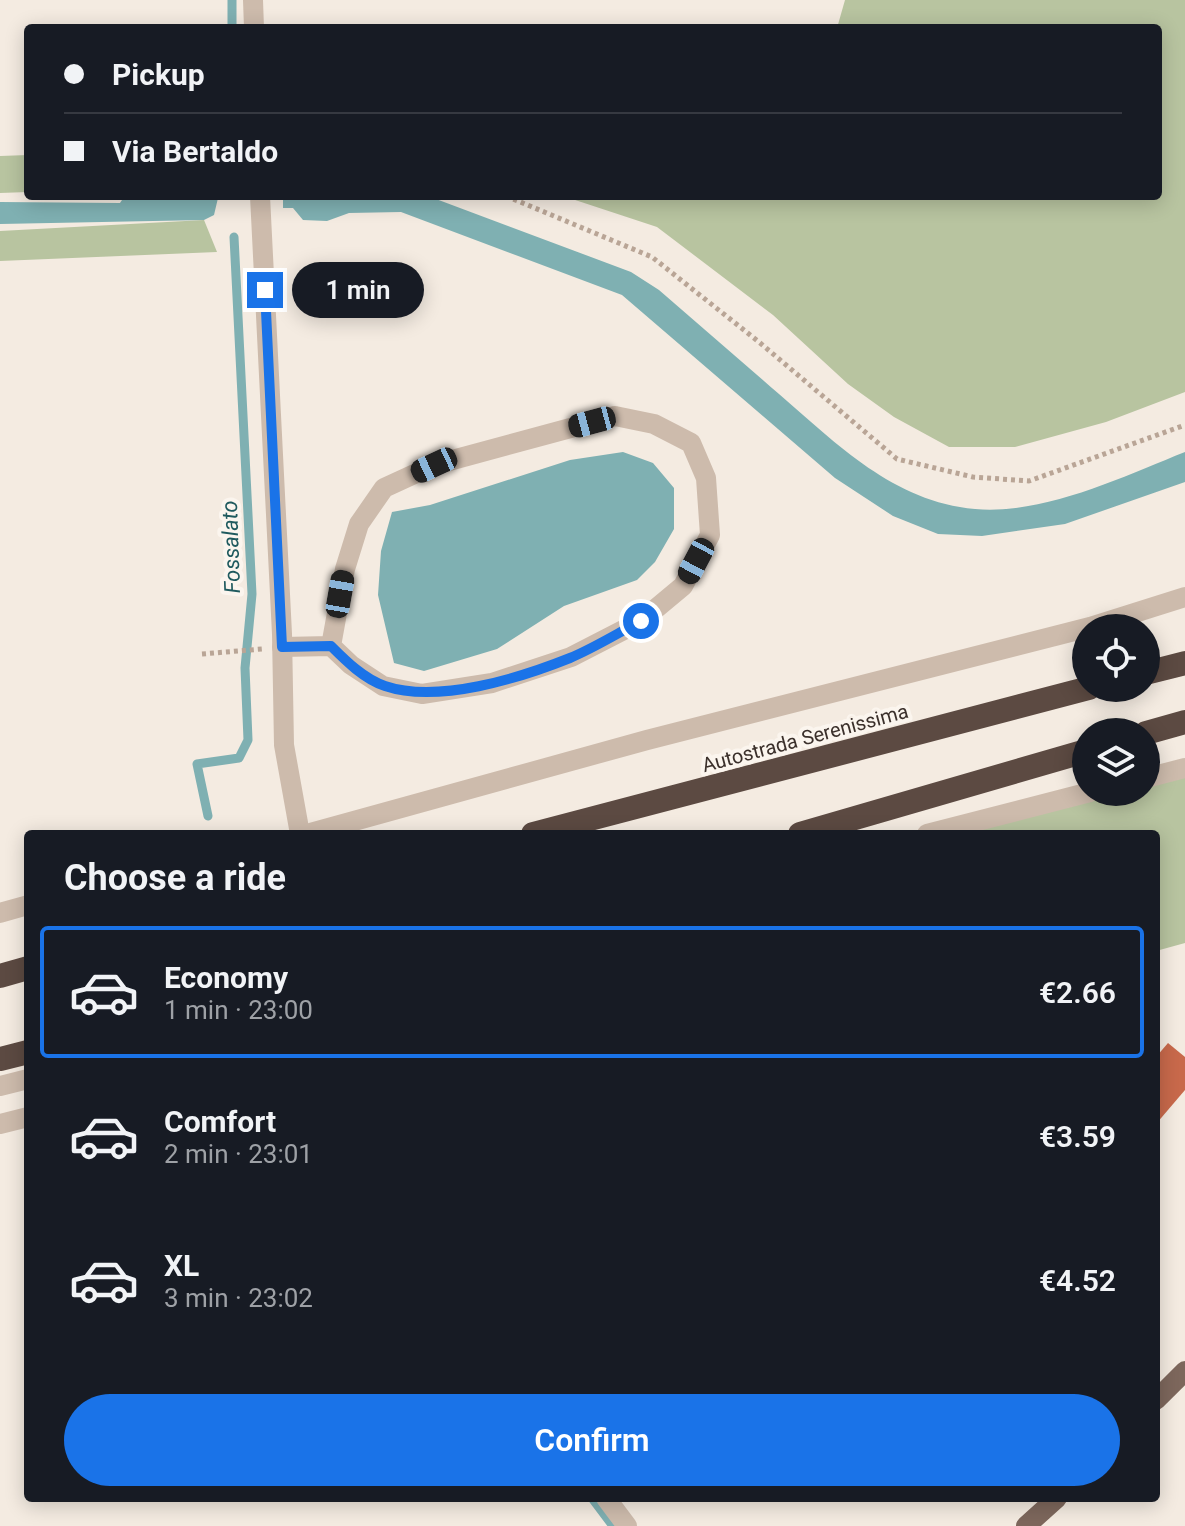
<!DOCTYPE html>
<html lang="en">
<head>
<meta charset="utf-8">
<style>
	body { margin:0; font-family:Roboto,sans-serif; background:#20242c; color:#f1f3f6; height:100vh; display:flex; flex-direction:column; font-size:30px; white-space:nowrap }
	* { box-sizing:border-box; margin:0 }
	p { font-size:26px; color:#9ea1a6 }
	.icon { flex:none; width:44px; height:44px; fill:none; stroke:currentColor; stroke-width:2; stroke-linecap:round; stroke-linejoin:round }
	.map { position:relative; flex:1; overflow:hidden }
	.panel { position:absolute; left:24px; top:830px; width:1136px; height:672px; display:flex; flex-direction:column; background:#171b24; border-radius:8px; box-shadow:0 4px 20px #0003 }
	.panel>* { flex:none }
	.top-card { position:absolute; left:24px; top:24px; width:1138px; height:176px; border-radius:8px; box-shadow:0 4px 20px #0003; display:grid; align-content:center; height:176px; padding:0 40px; background:#171b24 }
	.buttons { position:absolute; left:1072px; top:614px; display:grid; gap:16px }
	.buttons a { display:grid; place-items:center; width:88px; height:88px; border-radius:50%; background:#171b24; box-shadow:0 4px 20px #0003; font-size:40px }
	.end { position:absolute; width:36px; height:36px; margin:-18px; border:10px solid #1a73e8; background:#fff; box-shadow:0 0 0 4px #fff }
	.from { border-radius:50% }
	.bubble { position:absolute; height:56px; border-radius:28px; background:#171b24; box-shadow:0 4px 20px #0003; font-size:26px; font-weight:600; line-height:56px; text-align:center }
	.car { position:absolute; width:24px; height:48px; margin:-24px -12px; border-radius:10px; box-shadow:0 0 6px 2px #0007; background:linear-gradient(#222 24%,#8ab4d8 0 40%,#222 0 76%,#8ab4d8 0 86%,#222 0) }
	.top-card b { display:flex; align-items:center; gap:28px; height:76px; font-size:30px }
	.top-card b+b { border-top:2px solid #363941 }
	.top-card i { width:20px; height:20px; background:#f1f3f6 }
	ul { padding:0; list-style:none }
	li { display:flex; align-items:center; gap:24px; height:132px; margin:0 16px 12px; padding:0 24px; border:4px solid transparent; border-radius:8px }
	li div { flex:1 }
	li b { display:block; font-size:30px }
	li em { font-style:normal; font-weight:600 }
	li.active { border-color:#1a73e8 }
	li>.icon { width:72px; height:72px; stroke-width:1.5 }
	h2 { padding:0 40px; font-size:36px; line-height:96px }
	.primary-button { display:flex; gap:16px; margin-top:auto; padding:16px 40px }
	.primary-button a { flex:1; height:92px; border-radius:48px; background:#1a73e8; color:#fff; font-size:32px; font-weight:600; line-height:92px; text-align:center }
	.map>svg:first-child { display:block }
	.green { fill:#b8c4a0 }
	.water { fill:#7fb0b2 }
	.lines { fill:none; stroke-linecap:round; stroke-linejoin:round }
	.stream { stroke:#7fb0b2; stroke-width:9 }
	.building { fill:#c8694b }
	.path { stroke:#b9a596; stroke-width:5; stroke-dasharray:4 4; stroke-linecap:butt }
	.minor { stroke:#cdbbac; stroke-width:20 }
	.major { stroke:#7d675c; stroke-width:20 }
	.highway { stroke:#5c4a42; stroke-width:24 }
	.route { stroke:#1a73e8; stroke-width:10 }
	.labels { text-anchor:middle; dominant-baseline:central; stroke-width:8; stroke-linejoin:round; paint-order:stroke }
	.street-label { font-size:20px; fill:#3b302b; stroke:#fbf5ee }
	.water-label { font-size:22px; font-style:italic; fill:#1f5a5e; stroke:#fbf5ee }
</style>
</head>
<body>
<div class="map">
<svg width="1185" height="1526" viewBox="0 0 1185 1526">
	<rect width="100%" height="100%" fill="#f4ebe1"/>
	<g class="green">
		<path d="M845,0h340v392l-79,30 -91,25h-66l-55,-30 -46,-33 -75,-69 -116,-88 -94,-31h595v-168h-321z"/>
		<path d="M28,155v37l-28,1v-37z"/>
		<path d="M204,220l13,32 -217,9v-30z"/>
		<path d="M1185,772v171l-29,8v-117h-209l160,-42h39v-10z"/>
	</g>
	<g class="water">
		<path d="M152,196l66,2 -4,17 -10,5 -204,4v-22l120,1 4,-6z"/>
		<path d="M291,196h137l203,76 28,18c40,35 80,69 120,104 58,50 115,108 196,115 69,6 147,-32 210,-57v30l-120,42 -83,12 -44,-2 -45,-18 -58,-38 -213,-183 -221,-83 -52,1 -22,8 -24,-1 -10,-12h-10v-8z"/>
		<path d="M623,452l30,11 21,25v41l-19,33 -18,18 -73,26 -67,43 -73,22 -30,-8 -16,-68 3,-44 11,-39 38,-7 140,-45z"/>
	</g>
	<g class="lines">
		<g class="stream">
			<path d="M232,28v-28"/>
			<path d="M208,816l-11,-52 42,-6 9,-18 -3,-72 7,-74 -18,-357"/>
			<path d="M592,1498l21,28"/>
		</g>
	</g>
	<path class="building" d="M1168,1043l17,14v33l-29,34v-67z"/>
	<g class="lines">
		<g class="path">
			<path d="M506,196l146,61 107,85 138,117 76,18 56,4 156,-56"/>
			<path d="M202,654l60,-5"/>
		</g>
		<g class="minor">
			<path d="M253,0l1,28"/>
			<path d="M260,196l22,438 2,111 16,89"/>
			<path d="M282,647l49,-1 20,19 32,21 39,8 70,-11 79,-26 70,-36 42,-35 27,-51 -4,-57 -15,-35 -37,-19 -39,-8 -181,49 -50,23 -25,36 -14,45 -14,77"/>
			<path d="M1146,778l39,-10"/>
			<path d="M307,834l340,-94 443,-113 95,-30"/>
			<path d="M927,834l163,-42"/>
			<path d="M0,913l28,-8"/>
			<path d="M0,1086l28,-7"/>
			<path d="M0,1124l28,-7"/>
			<path d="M606,1498l21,28"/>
		</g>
		<g class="major">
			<path d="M1156,1400l29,-29"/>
			<path d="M1026,1526l31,-28"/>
		</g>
		<g class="highway">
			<path d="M1146,673l39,-10"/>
			<path d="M1146,733l39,-11"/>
			<path d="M533,834l556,-146"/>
			<path d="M800,834l286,-83"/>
			<path d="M0,976l28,-8"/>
			<path d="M0,1059l28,-7"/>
		</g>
	</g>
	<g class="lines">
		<path class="route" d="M265,290l17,357 49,-1c15,15 33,33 54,40 53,18 135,-8 185,-28 24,-10 48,-25 71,-37"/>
	</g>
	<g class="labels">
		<g class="street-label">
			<text transform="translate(805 738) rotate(-15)">Autostrada Serenissima</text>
		</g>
		<g class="water-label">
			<text transform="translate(231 547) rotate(-92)">Fossalato</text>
		</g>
	</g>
</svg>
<div class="buttons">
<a><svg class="icon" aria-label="locate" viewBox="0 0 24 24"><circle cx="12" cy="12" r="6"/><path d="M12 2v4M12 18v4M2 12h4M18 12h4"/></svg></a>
<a><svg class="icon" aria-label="layers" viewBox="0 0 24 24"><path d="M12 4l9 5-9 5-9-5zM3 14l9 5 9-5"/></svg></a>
</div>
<i class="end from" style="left:641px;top:621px"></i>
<i class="end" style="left:265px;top:290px"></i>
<div class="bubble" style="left:292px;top:262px;width:132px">1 min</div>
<i class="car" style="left:592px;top:422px;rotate:255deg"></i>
<i class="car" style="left:434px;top:465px;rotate:245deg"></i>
<i class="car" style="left:696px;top:561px;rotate:208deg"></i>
<i class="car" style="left:340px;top:594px;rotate:10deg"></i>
<div class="top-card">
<b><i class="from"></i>Pickup</b>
<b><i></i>Via Bertaldo</b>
</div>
<section class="panel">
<h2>Choose a ride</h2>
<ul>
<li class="active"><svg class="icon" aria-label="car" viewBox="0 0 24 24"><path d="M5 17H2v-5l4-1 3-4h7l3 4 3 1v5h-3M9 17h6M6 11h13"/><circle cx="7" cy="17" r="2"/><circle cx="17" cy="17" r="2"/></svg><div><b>Economy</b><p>1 min · 23:00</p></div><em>€2.66</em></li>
<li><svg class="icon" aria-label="car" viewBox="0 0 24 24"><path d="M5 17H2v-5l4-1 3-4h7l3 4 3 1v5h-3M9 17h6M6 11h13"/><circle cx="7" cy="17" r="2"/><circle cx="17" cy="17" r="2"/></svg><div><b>Comfort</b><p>2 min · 23:01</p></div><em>€3.59</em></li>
<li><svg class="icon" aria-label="car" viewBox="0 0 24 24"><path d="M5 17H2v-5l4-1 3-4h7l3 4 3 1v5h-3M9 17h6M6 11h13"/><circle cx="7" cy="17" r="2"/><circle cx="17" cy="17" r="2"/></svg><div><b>XL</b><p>3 min · 23:02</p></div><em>€4.52</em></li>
</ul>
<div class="primary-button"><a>Confirm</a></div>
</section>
</div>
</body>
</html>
